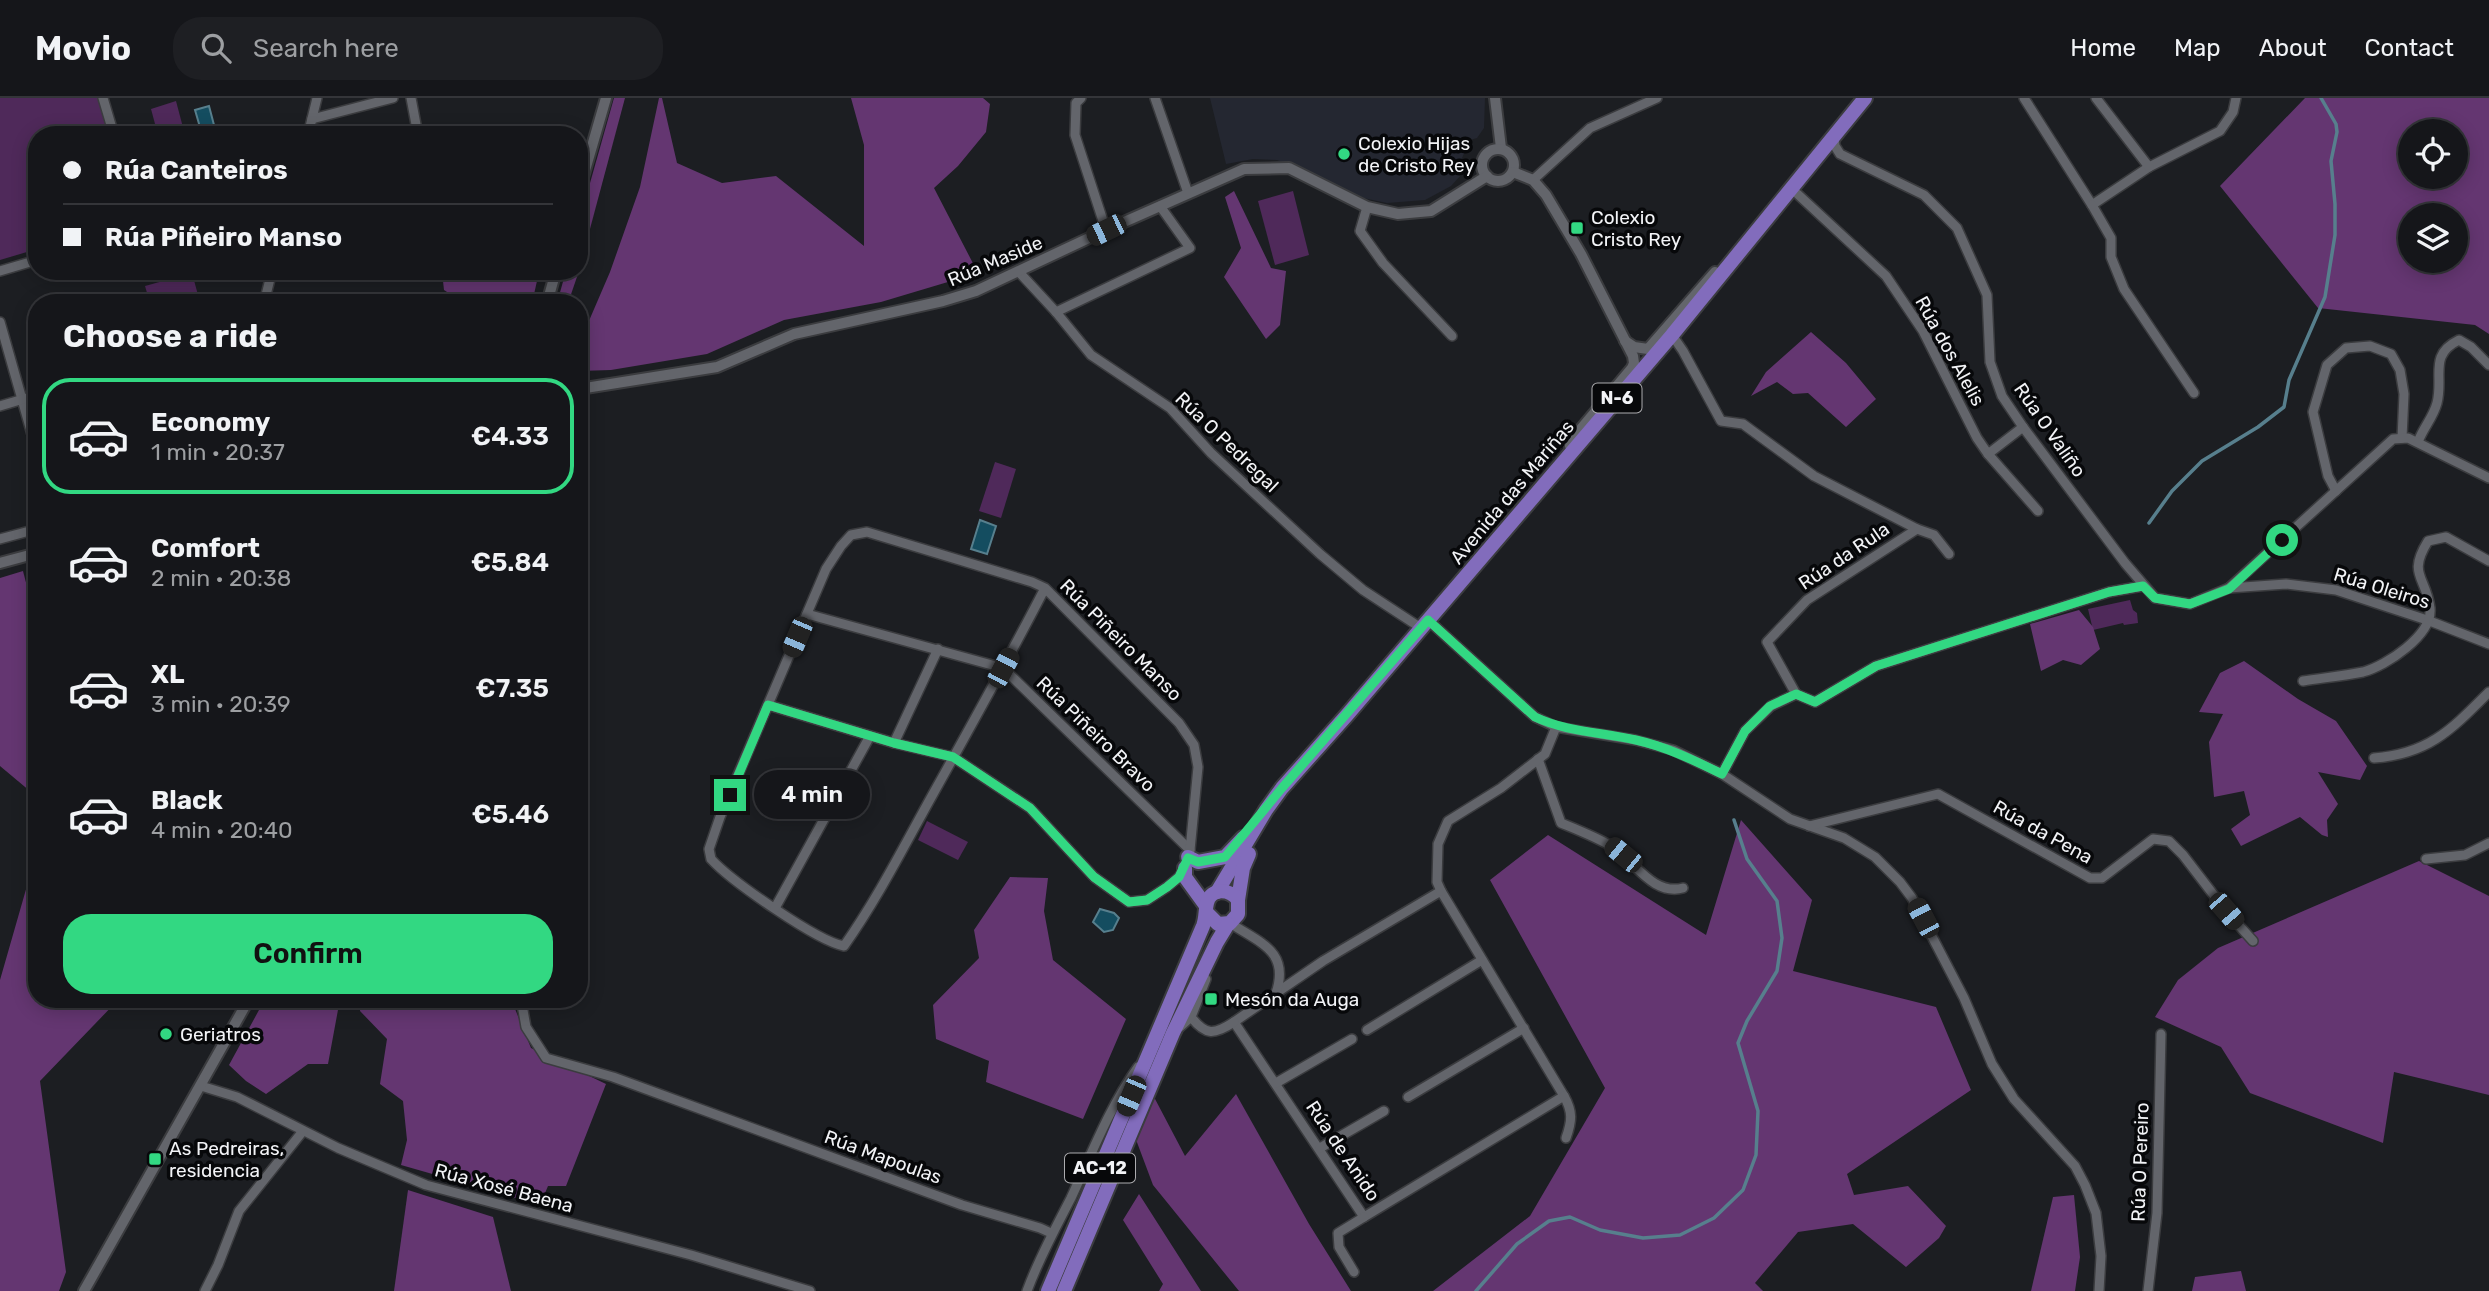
<!DOCTYPE html>
<html lang="en">
<head>
<meta charset="utf-8">
<style>
	body { margin:0; font-family:Rubik,sans-serif; background:#1e1f23; color:#f1f3f6; height:100vh; display:flex; flex-direction:column; font-size:26px; white-space:nowrap }
	* { box-sizing:border-box; margin:0 }
	p { font-size:23px; color:#9d9fa2 }
	.icon { flex:none; width:38px; height:38px; fill:none; stroke:currentColor; stroke-width:2; stroke-linecap:round; stroke-linejoin:round }
	.map { position:relative; flex:1; overflow:hidden }
	.side { position:absolute; left:28px; top:196px; width:560px; height:714px; display:flex; flex-direction:column; background:#15161a; border-radius:28px; box-shadow:0 4px 18px #0003,0 0 0 2px #343539 }
	.side>* { flex:none }
	.banner { position:absolute; left:28px; top:28px; width:560px; height:154px; border-radius:28px; box-shadow:0 4px 18px #0003,0 0 0 2px #343539; display:grid; align-content:center; height:154px; padding:0 35px; background:#15161a }
	.controls { position:absolute; left:2398px; top:21px; display:grid; gap:14px }
	.controls a { display:grid; place-items:center; width:70px; height:70px; border-radius:50%; background:#15161a; box-shadow:0 4px 18px #0003,0 0 0 2px #343539; font-size:35px }
	.end { position:absolute; width:32px; height:32px; margin:-16px; border:9px solid #32d882; background:#111; box-shadow:0 0 0 4px #111 }
	.from { border-radius:50% }
	.bubble { position:absolute; height:49px; border-radius:24px; background:#15161a; box-shadow:0 4px 18px #0003,0 0 0 2px #343539; font-size:23px; font-weight:600; line-height:49px; text-align:center }
	.car { position:absolute; width:21px; height:42px; margin:-21px -10px; border-radius:9px; box-shadow:0 0 5px 2px #0007; background:linear-gradient(#222 24%,#8ab4d8 0 40%,#222 0 76%,#8ab4d8 0 86%,#222 0) }
	.banner b { display:flex; align-items:center; gap:24px; height:66px; font-size:26px }
	.banner b+b { border-top:2px solid #343539 }
	.banner i { width:18px; height:18px; background:#f1f3f6 }
	ul { padding:0; list-style:none }
	li { display:flex; align-items:center; gap:21px; height:116px; margin:0 14px 10px; padding:0 21px; border:4px solid transparent; border-radius:28px }
	li div { flex:1 }
	li b { display:block; font-size:26px }
	li em { font-style:normal; font-weight:600 }
	li.on { border-color:#32d882 }
	li>.icon { width:63px; height:63px; stroke-width:1.5 }
	h2 { padding:0 35px; font-size:32px; line-height:84px }
	.button { display:flex; gap:14px; margin-top:auto; padding:14px 35px }
	.button a { flex:1; height:80px; border-radius:28px; background:#32d882; color:#111; font-size:28px; font-weight:600; line-height:80px; text-align:center }
	header { display:flex; align-items:center; gap:42px; box-sizing:border-box; height:98px; padding:0 35px; background:#15161a; border-bottom:2px solid #343539 }
	header strong { font-size:33px }
	nav { display:flex; gap:38px; margin-inline-start:auto; font-size:24px }
	.search { width:490px; height:63px; background:#1e1f23; display:flex; align-items:center; gap:18px; box-sizing:border-box; padding:0 24px; border-radius:28px; color:#9d9fa2; font-size:26px }
	.map>svg:first-child { display:block }
	.built { fill:#242731 }
	.green { fill:#4f295a }
	.forest { fill:#643671; fill-rule:evenodd }
	.water { fill:#144d60; stroke:#577f8d; stroke-width:2 }
	.lines { fill:none; stroke-linecap:round; stroke-linejoin:round }
	.stream { stroke:#577f8d; stroke-width:3.5 }
	.minor-casing { stroke:#3b3c3f; stroke-width:12 }
	.tertiary-casing { stroke:#3b3c3f; stroke-width:14 }
	.trunk-casing { stroke:#3b3c3f; stroke-width:18 }
	.minor { stroke:#63656b; stroke-width:9 }
	.tertiary { stroke:#63656b; stroke-width:10 }
	.trunk { stroke:#826cbc; stroke-width:14 }
	.route { stroke:#32d882; stroke-width:9 }
	.poi-dot { fill:#32d882; stroke:#07080a; stroke-width:2.5 }
	.labels { text-anchor:middle; dominant-baseline:central; stroke-width:7; stroke-linejoin:round; paint-order:stroke }
	.shield { fill:#07080a; stroke:#acacaf; stroke-width:2 }
	.shield-label { font-size:18px; font-weight:bold; fill:#f2f3f6 }
	.poi-label { font-size:19px; fill:#f2f3f6; stroke:#07080a; text-anchor:start }
	.street-label { font-size:19px; fill:#f2f3f6; stroke:#07080a }
</style>
</head>
<body>
<header>
<strong>Movio</strong>
<div class="search"><svg class="icon" aria-label="search" viewBox="0 0 24 24"><circle cx="10" cy="10" r="6"/><path d="M15 15l6 6"/></svg>Search here</div>
<nav><a>Home</a><a>Map</a><a>About</a><a>Contact</a></nav>
</header>
<div class="map">
<svg width="2489" height="1193" viewBox="0 0 2489 1193">
	<rect width="100%" height="100%" fill="#1c1e22"/>
	<path class="built" d="M1210,0h275l-1,30 -7,10 -7,2 -8,18 3,8 -3,8 -11,12 -26,14 -38,3 -24,-5 -54,-26 -32,-12 -24,-1 -27,5z"/>
	<g class="green">
		<path d="M0,0h99l9,37h-71v114l-37,11z"/>
		<path d="M176,3l9,34h-27l-7,-26z"/>
		<path d="M1293,93l16,64 -34,10 -17,-64z"/>
		<path d="M192,175l6,22 -27,8h-21l-5,-17z"/>
		<path d="M995,364l21,7 -15,49 -22,-7z"/>
		<path d="M2130,502l3,10 4,3 1,10 -14,2 -1,-2 -30,7 -5,-21z"/>
		<path d="M927,723l41,21 -10,18 -40,-20z"/>
	</g>
	<g class="forest">
		<path d="M614,0h11l-46,172v-48z"/>
		<path d="M659,0h3l15,65 45,20 54,-7 88,70v-101l-13,-47h132l7,6 -4,28 -28,34 -24,22 44,85 -97,29 -97,18 -77,34 -96,16 -32,1v-27l31,-72 30,-85z"/>
		<path d="M2305,0h184v236l-14,-9 -157,-17 -98,-122zM2410,33h45v46h-45zM2410,117h45v46h-45z"/>
		<path d="M1234,93l37,77 15,3 -6,54 -14,14 -42,-62 17,-29 -16,-51z"/>
		<path d="M447,173h76l14,10 -5,22h-68l-20,-13 -2,-18z"/>
		<path d="M566,173h13l-11,32h-11z"/>
		<path d="M1811,234l35,31 30,36 -30,28 -38,-34 -15,1 -16,-12 -26,14 15,-24z"/>
		<path d="M23,473l14,54v172l-37,-31v-188z"/>
		<path d="M2079,512l14,17 7,22 -19,16 -18,-5 -22,11 -11,-47z"/>
		<path d="M2244,563l54,38 38,22 31,45 -7,14 -42,-8 20,32 -11,16 1,17 -6,-2 -22,-18 -59,29 -10,-17 19,-14 -6,-24 -30,6 -5,-55 14,-28 -24,-2 21,-39z"/>
		<path d="M1741,722l71,80 -19,71 143,36 35,83 -124,84 7,21 54,-9 38,40 -7,12 -33,29 -53,-43 -55,8 -43,51 8,8h-330l97,-75 75,-128 -115,-208 58,-45 158,100z"/>
		<path d="M37,753v148h82l-79,82 26,191 -7,19h-59v-311z"/>
		<path d="M2419,763l70,35v199l-95,-23 -11,71 -133,-50 -29,-46 -66,-30 23,-37 40,-32z"/>
		<path d="M1010,779l38,1 -4,33 9,49 73,59 -43,100 -97,-37 3,-21 -53,-22 -3,-34 46,-47 -5,-28z"/>
		<path d="M265,901h75l-12,65h-20l-42,30 -20,-13 -17,-16z"/>
		<path d="M361,901h150l20,49 75,36 -40,102h-18l-8,19 -139,-40 6,-25 -4,-39 -23,-17 7,-45 -27,-28z"/>
		<path d="M1236,996l73,130 42,67h-112l-86,-106 -18,-48 19,-40 31,59z"/>
		<path d="M408,1092l85,27 18,74h-117z"/>
		<path d="M1139,1096l62,97h-42l4,-7 -40,-64z"/>
		<path d="M2074,1097l6,62 -5,34h-44l22,-94z"/>
		<path d="M2241,1173l5,20h-54l3,-14z"/>
	</g>
	<g class="water">
		<path d="M209,8l5,19 6,3 -2,7 -7,-3 -9,2 -7,-24z"/>
		<path d="M980,422l16,6 -9,28 -16,-5z"/>
		<path d="M1100,811l14,4 5,5 -6,12 -9,2 -11,-10z"/>
	</g>
	<g class="lines">
		<g class="stream">
			<path d="M2149,425l23,-32 30,-30 56,-34 26,-20 5,-27 36,-83 10,-62v-31l-4,-43 6,-29 -1,-8 -15,-26"/>
			<path d="M1476,1193l41,-47 32,-23 21,-4 30,13 43,8 37,-3 34,-17 29,-28 13,-35 2,-44 -20,-68 9,-22 30,-50 5,-33 -5,-37 -30,-42 -13,-39"/>
		</g>
		<defs>
			<g id="minor">
				<path d="M103,0l11,37"/>
				<path d="M411,0l7,37"/>
				<path d="M1081,0l-5,5 -1,32 31,95"/>
				<path d="M1155,0l33,95"/>
				<path d="M2024,0l68,107 57,-38 71,-36 13,-19 3,-14"/>
				<path d="M2096,0l53,69"/>
				<path d="M312,21l81,-21"/>
				<path d="M308,37l9,-37"/>
				<path d="M1834,38l1,10 5,8 84,41 33,33 30,67 3,67 12,34 21,31 102,136 30,35 35,6 39,-16 57,-4 50,6 91,30 62,24"/>
				<path d="M1533,82l57,-52 67,-30"/>
				<path d="M1791,90l95,88 37,55 54,107 11,16 50,57"/>
				<path d="M2092,107l19,33v19l13,32 70,104"/>
				<path d="M1367,109l-7,24 23,32 69,73"/>
				<path d="M0,173l37,-11"/>
				<path d="M1019,174l37,40 35,43 79,53 41,45 109,101 43,36 58,38"/>
				<path d="M264,205l8,-32"/>
				<path d="M1056,214l134,-64 -30,-42"/>
				<path d="M0,224l37,130"/>
				<path d="M1672,237l11,16 38,70 22,3 71,52 103,53 17,6 15,19"/>
				<path d="M0,308l37,-11"/>
				<path d="M2418,344c5,-14 15,-24 19,-39 7,-27 -9,-48 22,-63l12,7 18,18"/>
				<path d="M1988,356l35,-27"/>
				<path d="M2336,393l-8,-15 -15,-64 14,-47 19,-17 24,-2 21,8 9,16 4,24 -2,44"/>
				<path d="M0,441l37,-10"/>
				<path d="M2229,490l164,-149 15,-1 81,40"/>
				<path d="M807,516l196,54 187,182"/>
				<path d="M1428,522l107,97 21,10 79,13 38,10 49,24 68,45 54,19 31,19 25,25 12,16 52,100 28,66 22,35 61,67 10,19 11,28 5,43 -2,35"/>
				<path d="M2303,583c19,-3 40,-5 60,-9 23,-6 70,-37 67,-64 -4,-32 -23,-33 -2,-67l18,-4 43,24"/>
				<path d="M1796,596l19,8 61,-36 233,-74 34,-6"/>
				<path d="M1796,596l-29,-52 40,-42 110,-71"/>
				<path d="M768,607l126,38 59,14 77,51 64,69 35,25 18,-2 20,-13 12,-10 6,-9 5,-18 8,-83 -4,-22 -15,-22 -134,-135 -13,-6 -165,-50 -16,3 -10,11 -15,23 -106,248 -11,32 2,10c20,22 106,82 133,87 34,-48 60,-100 89,-152 38,-68 76,-136 112,-206"/>
				<path d="M894,645l44,-94"/>
				<path d="M2374,660c55,-4 78,-29 115,-66"/>
				<path d="M1538,661l23,64c17,7 35,14 50,23 23,14 41,50 72,42"/>
				<path d="M1722,676l23,-43 26,-25 25,-12"/>
				<path d="M1809,728l129,-32 152,84h12l51,-39 16,2 14,14 43,56 27,30"/>
				<path d="M2426,761l39,-4 24,-12"/>
				<path d="M1441,793l123,205 -200,121 -130,-195 89,-61z"/>
				<path d="M1441,793l-4,-9 1,-38 10,-23 53,-33 44,-34 11,-27"/>
				<path d="M775,810l95,-172"/>
				<path d="M1230,825c30,20 60,28 46,70"/>
				<path d="M521,901l5,28 20,31 67,19 349,128 78,23 11,5"/>
				<path d="M1191,919c15,19 23,18 43,5"/>
				<path d="M1180,929l11,-10 15,-38"/>
				<path d="M1367,932l115,-70"/>
				<path d="M1276,985l76,-44"/>
				<path d="M201,988l36,11 101,51 88,37 265,70 119,36"/>
				<path d="M1564,998c9,16 8,25 2,42"/>
				<path d="M1408,999l116,-69"/>
				<path d="M1320,1050l64,-37"/>
				<path d="M1354,1174l-15,-25 -1,-14 26,-16"/>
				<path d="M205,1193l13,-26 21,-54 64,-80"/>
				<path d="M1027,1193c12,-33 28,-62 44,-93 21,-45 38,-90 67,-131"/>
				<path d="M2148,1193l9,-78 4,-179"/>
			</g>
			<g id="tertiary">
				<path d="M1495,0l6,50"/>
				<circle cx="1498" cy="67" r="16"/>
				<path d="M1513,74l20,8 13,15 35,59 52,102 1,7 -2,5 -52,62 -10,16"/>
				<path d="M579,93l27,-93"/>
				<path d="M547,205l9,-32"/>
				<path d="M1625,243l9,6 14,2 67,-77"/>
				<path d="M579,291l138,-22 77,-33 149,-33 33,-10 130,-61 138,-61 45,-1 78,39 31,7 33,-3 56,-35"/>
				<path d="M0,465l37,-10"/>
				<path d="M84,1193l165,-292"/>
			</g>
			<g id="trunk">
				<path d="M1188,759l10,5 27,-5 18,-19"/>
				<path d="M1185,770v9l21,29"/>
				<path d="M1217,794l49,-82 16,-22 65,-73 325,-380 193,-237"/>
				<path d="M1238,802l5,-32 6,-14"/>
				<path d="M1048,1193l155,-365c3,-8 2,-15 4,-23 4,-16 23,-14 31,-3v14l-8,9 -12,1 -11,-11"/>
				<path d="M1064,1193l109,-258 44,-91 11,-18"/>
			</g>
		</defs>
		<use href="#minor" class="minor-casing"/>
		<use href="#tertiary" class="tertiary-casing"/>
		<use href="#trunk" class="trunk-casing"/>
		<use href="#minor" class="minor"/>
		<use href="#tertiary" class="tertiary"/>
		<use href="#trunk" class="trunk"/>
	</g>
	<g class="lines">
		<path class="route" d="M730,697l38,-90 126,38 59,14 77,51 64,69 35,25 18,-2 20,-13 12,-10 9,-19 10,4 27,-5 57,-69 146,-168 107,97c32,15 66,15 101,23 31,7 57,20 86,34l23,-43 25,-25 26,-12 19,8 61,-36 233,-74 34,-6 12,12 35,6 39,-15 53,-49"/>
	</g>
	<g class="poi-dot">
		<circle cx="1344" cy="56" r="7"/>
		<rect x="1570" y="123" width="14" height="14" rx="3.5"/>
		<rect x="1204" y="894" width="14" height="14" rx="3.5"/>
		<circle cx="166" cy="936" r="7"/>
		<rect x="148" y="1054" width="14" height="14" rx="3.5"/>
	</g>
	<g class="labels">
		<g class="shield">
			<rect x="1592.5" y="285.5" width="49" height="29" rx="5"/>
			<rect x="1065" y="1055.5" width="70" height="29" rx="5"/>
		</g>
		<g class="shield-label">
			<text x="1617" y="300">N-6</text>
			<text x="1100" y="1070">AC-12</text>
		</g>
		<g class="poi-label">
			<text x="1358" y="45">Colexio Hijas<tspan x="1358" dy="22">de Cristo Rey</tspan></text>
			<text x="1591" y="119">Colexio<tspan x="1591" dy="22">Cristo Rey</tspan></text>
			<text x="1225" y="901">Mesón da Auga</text>
			<text x="180" y="936">Geriatros</text>
			<text x="169" y="1050">As Pedreiras,<tspan x="169" dy="22">residencia</tspan></text>
		</g>
		<g class="street-label">
			<text transform="translate(995 163) rotate(-23)">Rúa Maside</text>
			<text transform="translate(1950 253) rotate(61)">Rúa dos Alelis</text>
			<text transform="translate(2050 332) rotate(55)">Rúa O Valiño</text>
			<text transform="translate(1227 344) rotate(44)">Rúa O Pedregal</text>
			<text transform="translate(1512 394) rotate(-50)">Avenida das Mariñas</text>
			<text transform="translate(1844 458) rotate(-34)">Rúa da Rula</text>
			<text transform="translate(2382 490) rotate(17)">Rúa Oleiros</text>
			<text transform="translate(1121 542) rotate(45)">Rúa Piñeiro Manso</text>
			<text transform="translate(1096 636) rotate(44)">Rúa Piñeiro Bravo</text>
			<text transform="translate(2043 734) rotate(29)">Rúa da Pena</text>
			<text transform="translate(1343 1053) rotate(56)">Rúa de Anido</text>
			<text transform="translate(883 1059) rotate(20)">Rúa Mapoulas</text>
			<text transform="translate(2140 1064) rotate(-88)">Rúa O Pereiro</text>
			<text transform="translate(504 1090) rotate(15)">Rúa Xosé Baena</text>
		</g>
	</g>
</svg>
<div class="controls">
<a><svg class="icon" aria-label="locate" viewBox="0 0 24 24"><circle cx="12" cy="12" r="6"/><path d="M12 2v4M12 18v4M2 12h4M18 12h4"/></svg></a>
<a><svg class="icon" aria-label="layers" viewBox="0 0 24 24"><path d="M12 4l9 5-9 5-9-5zM3 14l9 5 9-5"/></svg></a>
</div>
<i class="end from" style="left:2282px;top:442px"></i>
<i class="end" style="left:730px;top:697px"></i>
<div class="bubble" style="left:754px;top:672px;width:116px">4 min</div>
<i class="car" style="left:1106px;top:132px;rotate:244deg"></i>
<i class="car" style="left:797px;top:539px;rotate:203deg"></i>
<i class="car" style="left:1003px;top:570px;rotate:28deg"></i>
<i class="car" style="left:1623px;top:757px;rotate:309deg"></i>
<i class="car" style="left:2226px;top:813px;rotate:139deg"></i>
<i class="car" style="left:1923px;top:820px;rotate:332deg"></i>
<i class="car" style="left:1131px;top:998px;rotate:203deg"></i>
<div class="banner">
<b><i class="from"></i>Rúa Canteiros</b>
<b><i></i>Rúa Piñeiro Manso</b>
</div>
<section class="side">
<h2>Choose a ride</h2>
<ul>
<li class="on"><svg class="icon" aria-label="car" viewBox="0 0 24 24"><path d="M5 17H2v-5l4-1 3-4h7l3 4 3 1v5h-3M9 17h6M6 11h13"/><circle cx="7" cy="17" r="2"/><circle cx="17" cy="17" r="2"/></svg><div><b>Economy</b><p>1 min · 20:37</p></div><em>€4.33</em></li>
<li><svg class="icon" aria-label="car" viewBox="0 0 24 24"><path d="M5 17H2v-5l4-1 3-4h7l3 4 3 1v5h-3M9 17h6M6 11h13"/><circle cx="7" cy="17" r="2"/><circle cx="17" cy="17" r="2"/></svg><div><b>Comfort</b><p>2 min · 20:38</p></div><em>€5.84</em></li>
<li><svg class="icon" aria-label="car" viewBox="0 0 24 24"><path d="M5 17H2v-5l4-1 3-4h7l3 4 3 1v5h-3M9 17h6M6 11h13"/><circle cx="7" cy="17" r="2"/><circle cx="17" cy="17" r="2"/></svg><div><b>XL</b><p>3 min · 20:39</p></div><em>€7.35</em></li>
<li><svg class="icon" aria-label="car" viewBox="0 0 24 24"><path d="M5 17H2v-5l4-1 3-4h7l3 4 3 1v5h-3M9 17h6M6 11h13"/><circle cx="7" cy="17" r="2"/><circle cx="17" cy="17" r="2"/></svg><div><b>Black</b><p>4 min · 20:40</p></div><em>€5.46</em></li>
</ul>
<div class="button"><a>Confirm</a></div>
</section>
</div>
</body>
</html>
